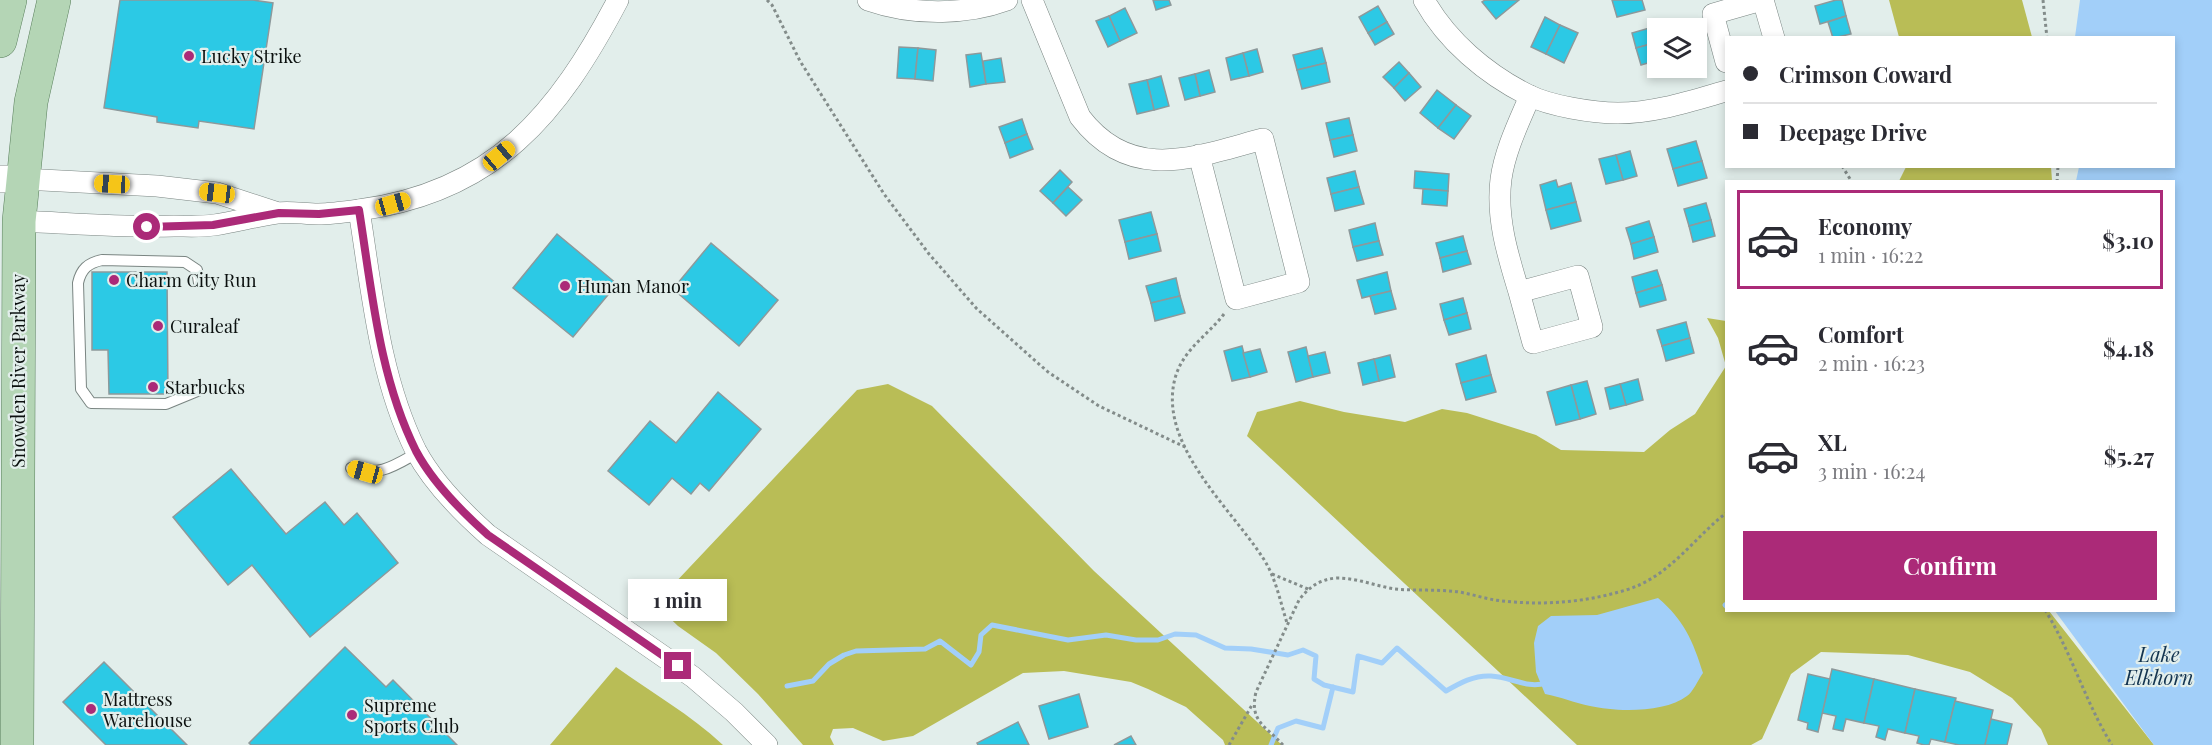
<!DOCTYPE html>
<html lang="en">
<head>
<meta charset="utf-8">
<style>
	body { margin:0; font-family:"Playfair Display",serif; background:#f2f2f3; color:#2b2b33; height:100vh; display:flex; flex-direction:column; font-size:22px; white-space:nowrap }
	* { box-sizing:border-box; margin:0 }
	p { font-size:20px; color:#7c7c81 }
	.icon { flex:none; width:33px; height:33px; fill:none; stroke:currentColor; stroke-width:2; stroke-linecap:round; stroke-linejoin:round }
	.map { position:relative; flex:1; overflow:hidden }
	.drawer { position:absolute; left:1725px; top:180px; width:450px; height:432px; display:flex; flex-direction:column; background:#fff; border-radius:0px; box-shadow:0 3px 9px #0003 }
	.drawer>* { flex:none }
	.hud { position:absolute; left:1725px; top:36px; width:450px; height:132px; border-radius:0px; box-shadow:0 3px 9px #0003; display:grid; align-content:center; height:132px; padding:0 18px; background:#fff }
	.fabs { position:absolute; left:1647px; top:18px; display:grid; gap:12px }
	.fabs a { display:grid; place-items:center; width:60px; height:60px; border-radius:0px; background:#fff; box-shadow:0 3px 9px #0003; font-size:30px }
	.end { position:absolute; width:27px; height:27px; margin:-14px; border:8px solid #ab2a78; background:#fff; box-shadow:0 0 0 3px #fff }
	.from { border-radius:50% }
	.bubble { position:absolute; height:42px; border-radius:0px; background:#fff; box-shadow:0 3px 9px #0003; font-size:20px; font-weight:700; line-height:42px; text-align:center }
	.car { position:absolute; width:18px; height:36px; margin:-18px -9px; border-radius:8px; box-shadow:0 0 4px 2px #0007; background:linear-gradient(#f5c518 24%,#345 0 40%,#f5c518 0 76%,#345 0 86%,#f5c518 0) }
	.hud b { display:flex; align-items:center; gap:21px; height:57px; font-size:22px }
	.hud b+b { border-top:2px solid #e1e1e2 }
	.hud i { width:15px; height:15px; background:#2b2b33 }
	ul { padding:10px 0 0; list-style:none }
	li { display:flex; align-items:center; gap:18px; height:99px; margin:0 12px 9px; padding:0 6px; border:3px solid transparent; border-radius:0px }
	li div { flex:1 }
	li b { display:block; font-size:22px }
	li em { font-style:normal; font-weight:700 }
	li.on { border-color:#ab2a78 }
	li>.icon { width:54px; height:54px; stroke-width:1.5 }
	.action { display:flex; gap:12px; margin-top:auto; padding:12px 18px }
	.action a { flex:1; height:69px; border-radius:0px; background:#ab2a78; color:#fff; font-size:24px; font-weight:700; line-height:69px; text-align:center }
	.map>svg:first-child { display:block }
	.forest { fill:#b9bd56 }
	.water { fill:#a2cff9 }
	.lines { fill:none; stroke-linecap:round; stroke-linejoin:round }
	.stream { stroke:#a2cff9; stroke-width:5 }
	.building { fill:#2cc9e5; stroke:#8d999b; stroke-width:1.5 }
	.service-casing { stroke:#7a8582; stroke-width:12 }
	.minor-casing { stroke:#7a8582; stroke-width:22 }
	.tertiary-casing { stroke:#7a8582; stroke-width:28 }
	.primary-casing { stroke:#587e5b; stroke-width:34 }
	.path { stroke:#838c8a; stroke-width:3; stroke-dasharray:3 3; stroke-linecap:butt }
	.service { stroke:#fff; stroke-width:10 }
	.minor { stroke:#fff; stroke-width:21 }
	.tertiary { stroke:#fff; stroke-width:27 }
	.primary { stroke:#b4d5b5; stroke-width:33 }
	.route { stroke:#ab2a78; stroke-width:8 }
	.poi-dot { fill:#ab2a78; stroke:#e2eeeb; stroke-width:2 }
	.labels { text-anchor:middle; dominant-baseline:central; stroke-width:4.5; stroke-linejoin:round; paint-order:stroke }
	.poi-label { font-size:18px; fill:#0b100f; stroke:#e2eeeb; text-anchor:start }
	.street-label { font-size:18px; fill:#0b100f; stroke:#e2eeeb }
	.water-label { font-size:20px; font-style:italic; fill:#12334f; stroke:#e2eeeb }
</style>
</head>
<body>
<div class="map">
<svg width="2212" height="745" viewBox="0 0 2212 745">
	<rect width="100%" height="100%" fill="#e2eeeb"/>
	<g class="forest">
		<path d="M1889,0h133l10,37h-133z"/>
		<path d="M2051,166l1,15h-153l7,-14z"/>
		<path d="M1707,318l19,3v289l323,1 105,134h-106l-7,-16 -29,-31 -42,-26 -62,-17 -87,-3 -30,22 -29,65 -11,6h-174l-330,-309 10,-24 43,-11 44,11 61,10 37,-13 25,4 69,22 25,15 83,2 26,-22 25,-16 31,-48 -8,-28z"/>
		<path d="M888,384l44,22 162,165 188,174h-57l-2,-5 -37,-33 -38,-18 -17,-7 -67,-11 -41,2 -110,63 -30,5 -30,-13 -20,1 -3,8 4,8h-31l-45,-51 -42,-41 -38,-27 -23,-22 202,-214z"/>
		<path d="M616,667c36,26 74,47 107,78h-173z"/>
	</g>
	<g class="water">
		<path d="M2080,0h132v745h-58l-99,-134 119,-1v-428l-98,-1 3,-14 95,-1v-128l-99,-1z"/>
		<path d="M1658,598c26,22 35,43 45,75 -5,7 -10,19 -16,23 -22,17 -71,16 -97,10 -15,-3 -29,-9 -45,-12l-9,-22 -2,-29 4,-17 13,-10 46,-1z"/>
	</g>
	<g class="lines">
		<g class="stream">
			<path d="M1725,605l1,1"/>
			<path d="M787,686l26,-5 16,-17 15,-9 12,-4 69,-2 15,-8 31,24 8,-13 2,-17 11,-10 76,15 38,-5 30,5h22l17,-6 21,1 29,13 26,1 37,6 15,-5 13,6 -2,23 10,6 29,7 5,-36 24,7 15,-15 49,43c14,-8 28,-16 45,-15 20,1 36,13 55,7"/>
			<path d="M1271,745l7,-17 18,-7 27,7 10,-41"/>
		</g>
	</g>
	<g class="building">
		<path d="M120,0h133l20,3 -19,126 -55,-8 -1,7 -41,-6v-5l-53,-9z"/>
		<path d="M1153,0h16l2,5 -15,5z"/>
		<path d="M1485,0h34l-23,19 -14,-17z"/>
		<path d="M1612,0h30l3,10 -28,7z"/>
		<path d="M1836,0h6l4,16 -26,8 -5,-18z"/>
		<path d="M1378,6l9,16 -19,11 -9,-16z"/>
		<path d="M1125,8l12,25 -17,8 -11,-25z"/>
		<path d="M1109,16l11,25 -12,6 -12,-26z"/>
		<path d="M1846,16l5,18 -18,4 -5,-16z"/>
		<path d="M1545,17l15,8 -14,29 -15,-7z"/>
		<path d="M1387,22l7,12 -19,11 -7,-12z"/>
		<path d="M1560,25l18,8 -14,30 -18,-9z"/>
		<path d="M1660,25l1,3h-3v14l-22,6 -4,-15z"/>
		<path d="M1658,42v18l-17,5 -5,-17z"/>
		<path d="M899,47l19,1 -3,31 -18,-1z"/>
		<path d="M918,48l18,2 -3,31 -18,-2z"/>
		<path d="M1322,48l4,15 -29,7 -4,-15z"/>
		<path d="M1257,49l6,23 -14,4 -6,-23z"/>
		<path d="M981,53l5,31 -16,3 -4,-32z"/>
		<path d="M1243,53l6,23 -18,4 -5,-22z"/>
		<path d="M1001,58l4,24 -19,2 -3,-23z"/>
		<path d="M1399,62l10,11 -15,15 -11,-11z"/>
		<path d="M1326,63l4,19 -28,7 -5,-19z"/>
		<path d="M1209,70l6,22 -15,4 -5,-22z"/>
		<path d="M1409,73l12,14 -16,14 -11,-13z"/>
		<path d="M1195,74l5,22 -15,4 -6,-22z"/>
		<path d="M1161,76l8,30 -15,4 -7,-30z"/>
		<path d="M1147,80l7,30 -17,4 -8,-30z"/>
		<path d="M1437,90l19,15 -18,23 -18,-15z"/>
		<path d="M1456,105l15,11 -17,23 -16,-11z"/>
		<path d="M1349,118l4,17 -23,5 -4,-17z"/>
		<path d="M1022,119l5,15 -22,9 -6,-16z"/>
		<path d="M1027,134l6,15 -23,9 -5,-15z"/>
		<path d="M1353,135l4,16 -23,6 -4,-17z"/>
		<path d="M1696,141l6,20 -29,8 -6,-20z"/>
		<path d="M1630,151l7,25 -14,4 -7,-25z"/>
		<path d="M1616,155l7,25 -17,4 -7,-25z"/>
		<path d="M1702,161l5,17 -29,8 -5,-17z"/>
		<path d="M1060,170l12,12 -19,21 -13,-12z"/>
		<path d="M1355,171l4,16 -28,7 -4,-16z"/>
		<path d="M1415,171l34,3 -1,17 -34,-3z"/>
		<path d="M1556,180l2,7 13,-4 5,19 -30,8 -6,-25z"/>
		<path d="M1068,187l14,13 -16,16 -13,-13z"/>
		<path d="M1359,187l5,17 -29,7 -4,-17z"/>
		<path d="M1423,189l25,2 -1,15 -25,-2z"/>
		<path d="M1576,202l5,19 -30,8 -5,-19z"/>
		<path d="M1706,203l5,17 -22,6 -5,-17z"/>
		<path d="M1151,212l6,22 -32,8 -6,-22z"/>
		<path d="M1711,220l4,16 -22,6 -4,-16z"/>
		<path d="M1649,221l5,16 -23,7 -5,-16z"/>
		<path d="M1375,223l4,18 -26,6 -4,-17z"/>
		<path d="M557,234l60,50 -44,53 -60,-49z"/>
		<path d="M1157,234l4,17 -32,8 -4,-17z"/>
		<path d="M1463,236l4,15 -27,7 -4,-15z"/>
		<path d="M1654,237l4,15 -24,7 -3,-15z"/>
		<path d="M1379,241l4,14 -26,6 -4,-14z"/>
		<path d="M711,243l67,57 -39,46 -66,-57z"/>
		<path d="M1467,251l4,13 -28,8 -3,-14z"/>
		<path d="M1657,270l5,15 -26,8 -4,-16z"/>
		<path d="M92,272h75l1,122h-59l-1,-44h-16z"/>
		<path d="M1387,272l4,19 -29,7 -5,-18z"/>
		<path d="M1176,278l4,18 -29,7 -5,-17z"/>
		<path d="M1662,285l4,15 -26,7 -4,-14z"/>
		<path d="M1391,291l5,18 -21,5 -5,-18z"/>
		<path d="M1180,296l5,17 -30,8 -4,-18z"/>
		<path d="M1463,298l4,15 -23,7 -4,-16z"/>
		<path d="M1467,313l4,16 -22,6 -5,-15z"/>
		<path d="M1686,322l4,16 -28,8 -5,-16z"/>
		<path d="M1690,338l4,15 -28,8 -4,-15z"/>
		<path d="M1242,346l8,31 -18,4 -8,-30z"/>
		<path d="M1306,347l7,30 -17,5 -8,-30z"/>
		<path d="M1260,349l7,23 -17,5 -7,-24z"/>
		<path d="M1325,352l5,21 -17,4 -5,-21z"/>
		<path d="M1390,355l5,22 -16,4 -5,-22z"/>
		<path d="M1486,355l5,20 -30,8 -5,-19z"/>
		<path d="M1374,359l5,22 -16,4 -5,-22z"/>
		<path d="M1491,375l5,17 -30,8 -5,-17z"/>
		<path d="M1638,379l5,21 -17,5 -6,-21z"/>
		<path d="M1587,381l9,33 -16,5 -9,-34z"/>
		<path d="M1620,384l6,21 -16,4 -5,-21z"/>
		<path d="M1571,385l9,34 -24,6 -9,-33z"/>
		<path d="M718,392l43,37 -52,62 -9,-8 -9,11 -19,-16 -23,27 -41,-34 42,-50 26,22z"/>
		<path d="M231,469l55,65 39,-32 19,23 13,-12 41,50 -88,74 -58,-72 -24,20 -55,-68z"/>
		<path d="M345,647l41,40 7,-7 64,65h-206l-2,-2z"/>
		<path d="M104,662l83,83h-81l-43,-43z"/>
		<path d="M1832,669l42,10 -10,44 -18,-4 -3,12 -10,-2 3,-13 -14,-3z"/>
		<path d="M1808,674l22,5 -12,53 -11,-3 1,-6 -10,-3z"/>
		<path d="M1874,679l41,10 -10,44 -17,-4 -3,11 -9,-3 3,-11 -15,-3z"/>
		<path d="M1915,689l41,9 -11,44 -14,-3 -2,6h-5l-7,-2 2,-7 -14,-3z"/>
		<path d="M1079,694l9,33 -39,12 -10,-33z"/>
		<path d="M1955,701l38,9 -8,35h-26l-14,-3z"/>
		<path d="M1991,719l21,5 -5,21h-22z"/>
		<path d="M1018,722l11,23h-51l-1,-2z"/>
		<path d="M1131,736l5,9h-22z"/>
	</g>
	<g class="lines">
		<defs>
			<g id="service">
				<path d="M199,283l-2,-13 -12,-8 -83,-2c-14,3 -21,9 -24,23l3,106 10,14 75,1 34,-14"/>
				<path d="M351,468c30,8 41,-1 66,-15"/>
			</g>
			<g id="minor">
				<path d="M868,0c43,15 96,16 139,0"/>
				<path d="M1032,0l48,117c51,67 115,40 183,22l36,143 -63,17 -37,-144"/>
				<path d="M1424,0c23,41 62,74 104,95 22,11 65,18 90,18 37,0 73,-12 108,-22"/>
				<path d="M1763,0l11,38"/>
				<path d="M1726,62l-13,-48 49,-14"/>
				<path d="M23,179l134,7 60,7 58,19"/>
				<path d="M359,210c13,81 20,166 57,241 17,32 45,60 72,84l205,142 41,35 33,33"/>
				<path d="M19,221c52,2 103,7 155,5 13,0 27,1 40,-1 21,-3 42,-9 63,-12 13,-2 27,1 41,1 13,0 27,-2 41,-4 136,-18 199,-96 259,-210"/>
				<path d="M1519,292l14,51 59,-16 -14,-51 -59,16c-11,-36 -23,-74 -18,-113 4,-29 18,-57 29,-83"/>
			</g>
			<path id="tertiary" d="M0,179h23"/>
			<g id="primary">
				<path d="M0,41l10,-41"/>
				<path d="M17,745l2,-524 12,-119 23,-102"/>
			</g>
		</defs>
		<use href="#service" class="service-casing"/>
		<use href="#minor" class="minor-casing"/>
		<use href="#tertiary" class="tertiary-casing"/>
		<use href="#primary" class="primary-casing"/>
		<g class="path">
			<path d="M767,0l5,5 28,56 84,133 45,60 48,55 71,63 51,34 88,42"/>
			<path d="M2043,0l4,38"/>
			<path d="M1842,166l10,16"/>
			<path d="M2057,182l1,-16"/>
			<path d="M1224,314c-16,21 -39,34 -48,61 -21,67 54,132 87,183 13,20 17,43 24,65"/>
			<path d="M1272,574l36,15"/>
			<path d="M2045,610c27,43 40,92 67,135"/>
			<path d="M1229,745l23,-40"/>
			<path d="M1283,745c-17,-19 -34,-23 -27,-53l43,-92c10,-13 21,-21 38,-22 20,0 39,8 58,11 21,2 43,0 64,3 12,2 24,6 36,8 44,6 88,3 131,-10 43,-13 67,-51 100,-77"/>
		</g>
		<use href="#service" class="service"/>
		<use href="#minor" class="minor"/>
		<use href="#tertiary" class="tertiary"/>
		<use href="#primary" class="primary"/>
	</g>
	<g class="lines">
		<path class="route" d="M147,227l66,-2 66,-12 40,1 40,-4c13,81 20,167 57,241 17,32 45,60 72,84l190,131"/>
	</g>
	<g class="poi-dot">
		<circle cx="189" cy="56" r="6"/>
		<circle cx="114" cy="280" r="6"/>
		<circle cx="565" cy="286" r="6"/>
		<circle cx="158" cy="326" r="6"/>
		<circle cx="153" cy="387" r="6"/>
		<circle cx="91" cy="709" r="6"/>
		<circle cx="352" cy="715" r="6"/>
	</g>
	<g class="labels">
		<g class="poi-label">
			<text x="201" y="56">Lucky Strike</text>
			<text x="126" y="280">Charm City Run</text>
			<text x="577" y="286">Hunan Manor</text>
			<text x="170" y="326">Curaleaf</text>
			<text x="165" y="387">Starbucks</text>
			<text x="103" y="699">Mattress<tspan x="103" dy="21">Warehouse</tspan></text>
			<text x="364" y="705">Supreme<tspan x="364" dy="21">Sports Club</tspan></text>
		</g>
		<g class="street-label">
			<text transform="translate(18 371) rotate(-90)">Snowden River Parkway</text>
		</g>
		<g class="water-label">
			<text x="2159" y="653">Lake<tspan x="2159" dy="23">Elkhorn</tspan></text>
		</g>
	</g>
</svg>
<div class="fabs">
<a><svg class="icon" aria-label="layers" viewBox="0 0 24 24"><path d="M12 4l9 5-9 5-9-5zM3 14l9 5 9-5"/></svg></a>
</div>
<i class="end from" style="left:147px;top:227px"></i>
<i class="end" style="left:678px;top:666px"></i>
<div class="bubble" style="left:628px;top:579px;width:99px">1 min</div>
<i class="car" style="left:499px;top:156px;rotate:50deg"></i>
<i class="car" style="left:112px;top:184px;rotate:273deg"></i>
<i class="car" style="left:217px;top:193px;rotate:277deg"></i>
<i class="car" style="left:393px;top:204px;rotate:74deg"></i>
<i class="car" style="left:365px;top:472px;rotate:286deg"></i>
<div class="hud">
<b><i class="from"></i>Crimson Coward</b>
<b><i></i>Deepage Drive</b>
</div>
<section class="drawer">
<ul>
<li class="on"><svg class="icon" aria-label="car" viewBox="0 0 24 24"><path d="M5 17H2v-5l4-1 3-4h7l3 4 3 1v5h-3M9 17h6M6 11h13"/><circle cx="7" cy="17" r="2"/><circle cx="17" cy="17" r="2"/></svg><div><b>Economy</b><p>1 min · 16:22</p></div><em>$3.10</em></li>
<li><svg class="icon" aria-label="car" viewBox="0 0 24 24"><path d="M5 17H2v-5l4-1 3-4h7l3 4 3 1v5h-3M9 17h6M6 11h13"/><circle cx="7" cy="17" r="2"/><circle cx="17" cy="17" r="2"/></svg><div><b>Comfort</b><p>2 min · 16:23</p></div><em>$4.18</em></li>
<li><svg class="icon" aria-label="car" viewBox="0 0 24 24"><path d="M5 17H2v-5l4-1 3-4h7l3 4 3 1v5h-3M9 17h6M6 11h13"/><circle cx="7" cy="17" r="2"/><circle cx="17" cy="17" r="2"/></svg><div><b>XL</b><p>3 min · 16:24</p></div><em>$5.27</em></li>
</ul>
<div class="action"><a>Confirm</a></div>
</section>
</div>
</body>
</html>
